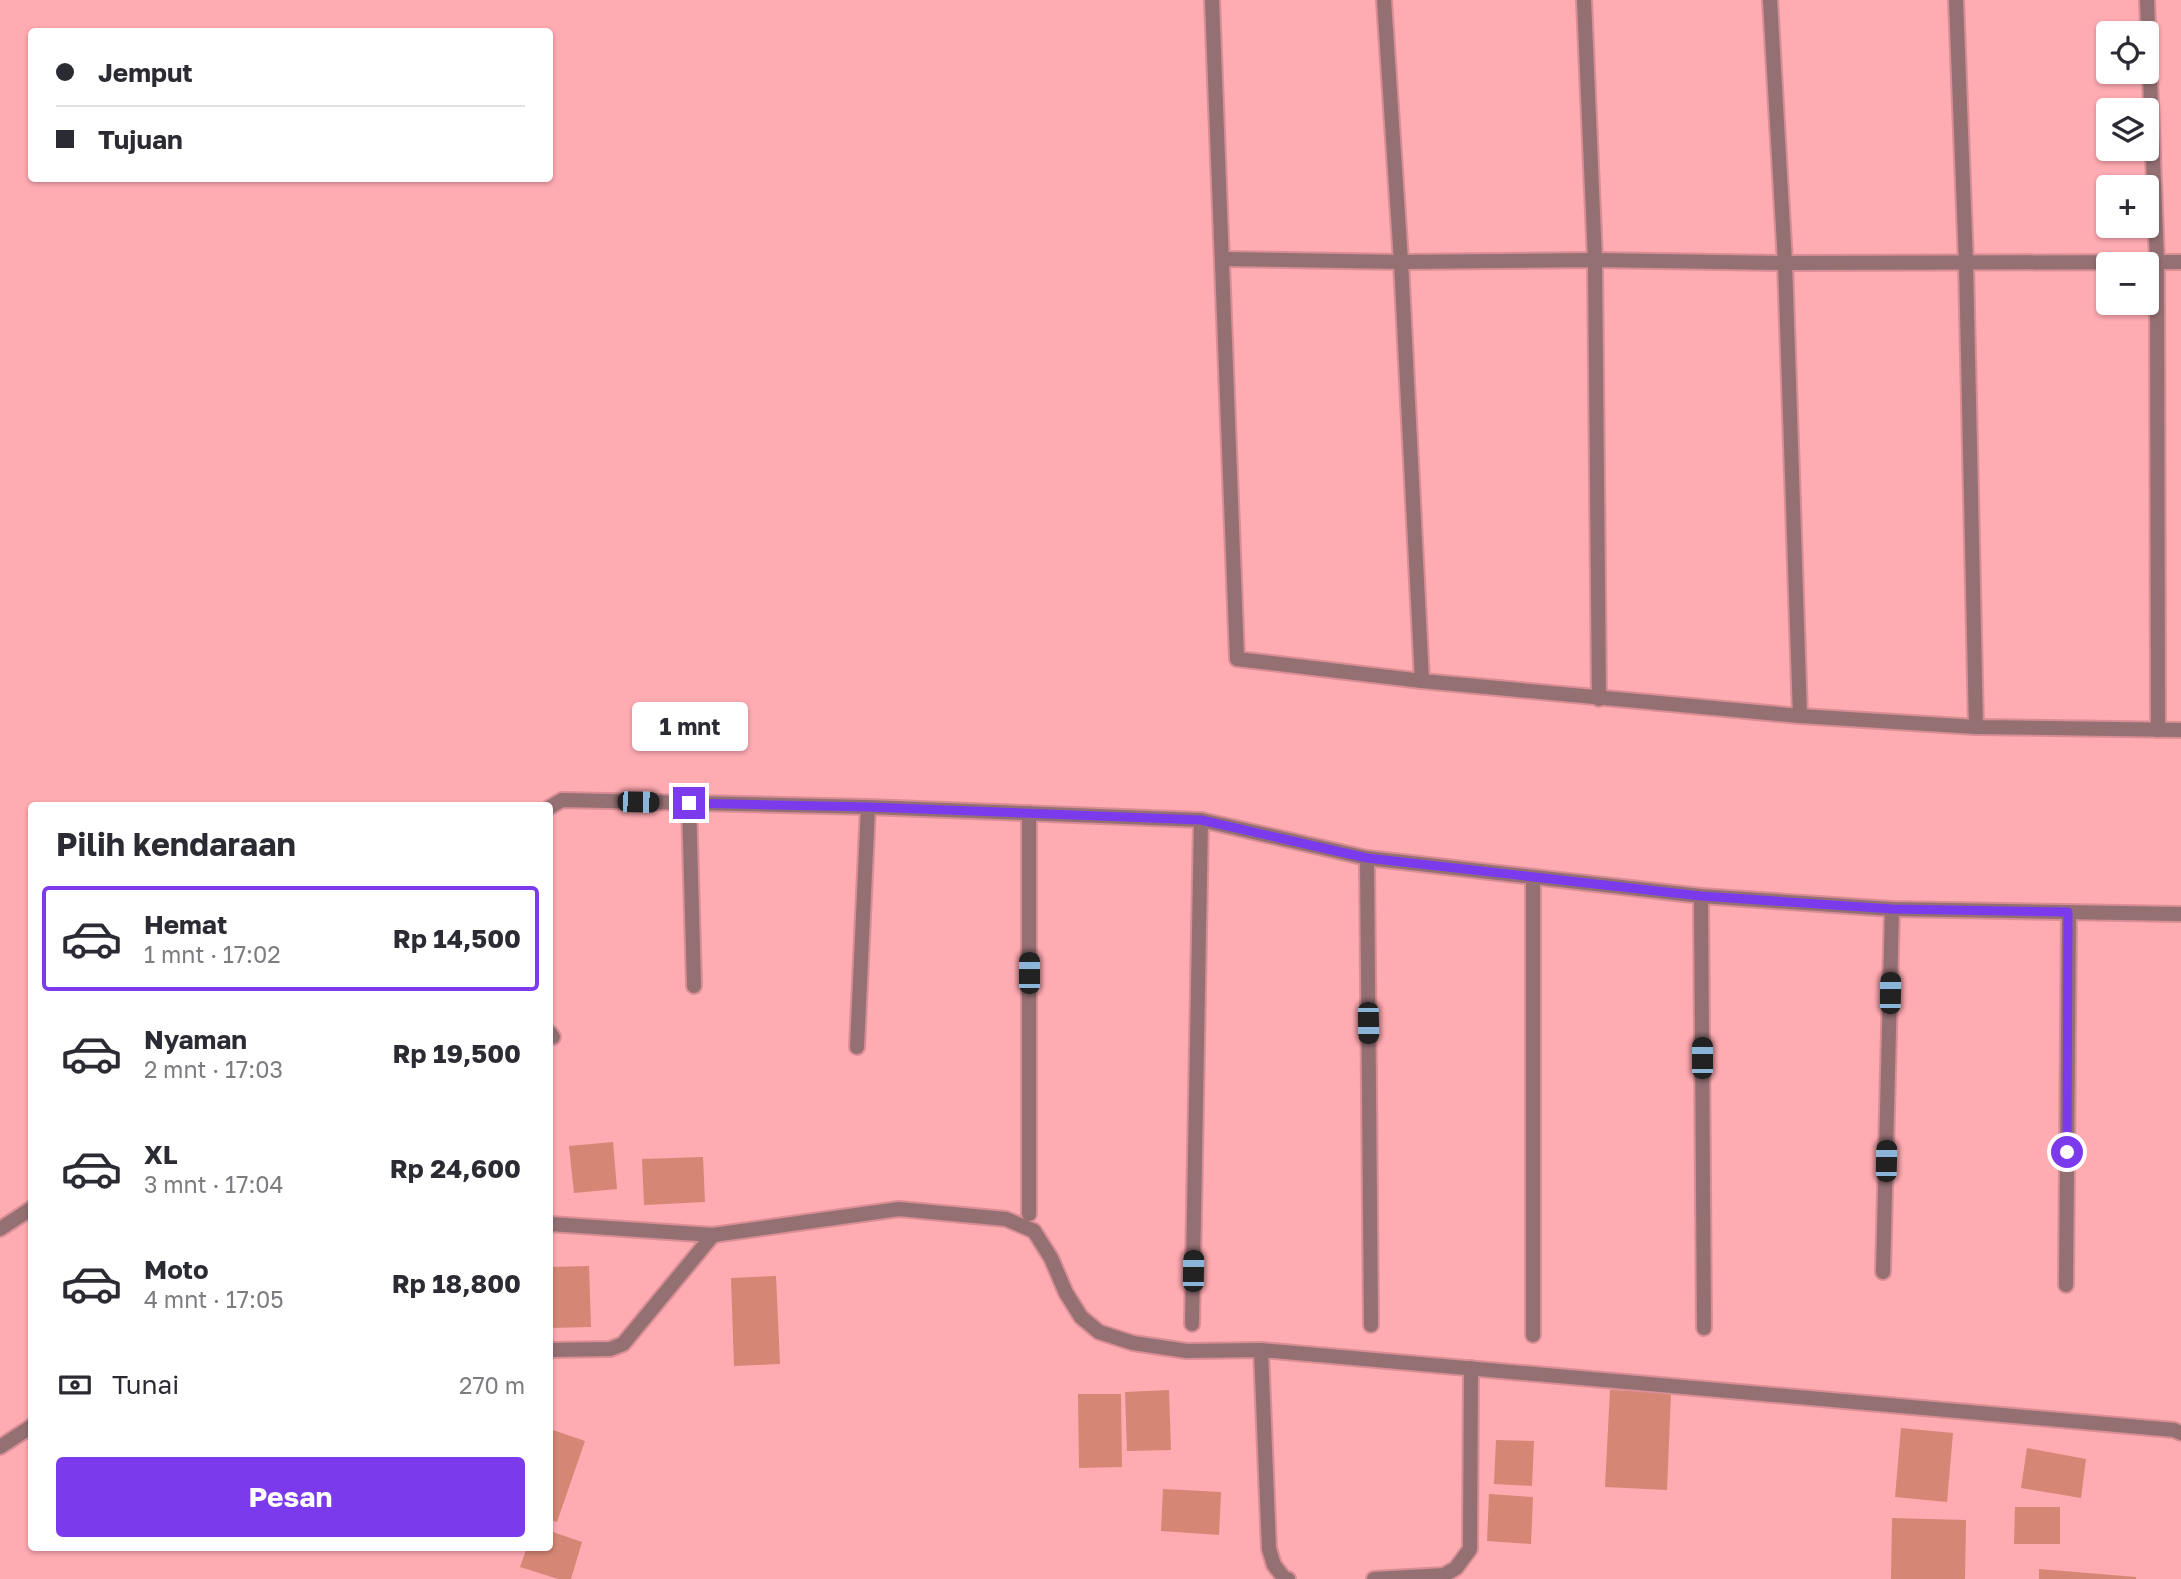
<!DOCTYPE html>
<html lang="id">
<head>
<meta charset="utf-8">
<style>
	body { margin:0; font-family:"Golos Text",sans-serif; background:#f2f2f3; color:#2b2b33; height:100vh; display:flex; flex-direction:column; font-size:26px; white-space:nowrap }
	* { box-sizing:border-box; margin:0 }
	p { font-size:23px; color:#7c7c81 }
	.icon { flex:none; width:38px; height:38px; fill:none; stroke:currentColor; stroke-width:2; stroke-linecap:round; stroke-linejoin:round }
	.map { position:relative; flex:1; overflow:hidden }
	.side { position:absolute; left:28px; top:802px; width:525px; height:749px; display:flex; flex-direction:column; background:#fff; border-radius:7px; box-shadow:0 2px 5px #0004 }
	.side>* { flex:none }
	.guide { position:absolute; left:28px; top:28px; width:525px; height:154px; border-radius:7px; box-shadow:0 2px 5px #0004; display:grid; align-content:center; height:154px; padding:0 28px; background:#fff }
	.buttons { position:absolute; left:2096px; top:21px; display:grid; gap:14px }
	.buttons a { display:grid; place-items:center; width:63px; height:63px; border-radius:7px; background:#fff; box-shadow:0 2px 5px #0004; font-size:35px }
	.end { position:absolute; width:32px; height:32px; margin:-16px; border:9px solid #7c3aed; background:#fff; box-shadow:0 0 0 4px #fff }
	.from { border-radius:50% }
	.bubble { position:absolute; height:49px; border-radius:7px; background:#fff; box-shadow:0 2px 5px #0004; font-size:23px; font-weight:700; line-height:49px; text-align:center }
	.car { position:absolute; width:21px; height:42px; margin:-21px -10px; border-radius:9px; box-shadow:0 0 5px 2px #0007; background:linear-gradient(#222 24%,#8ab4d8 0 40%,#222 0 76%,#8ab4d8 0 86%,#222 0) }
	.guide b { display:flex; align-items:center; gap:24px; height:66px; font-size:26px }
	.guide b+b { border-top:2px solid #e1e1e2 }
	.guide i { width:18px; height:18px; background:#2b2b33 }
	ul { padding:0; list-style:none }
	li { display:flex; align-items:center; gap:21px; height:105px; margin:0 14px 10px; padding:0 14px; border:4px solid transparent; border-radius:7px }
	li div { flex:1 }
	li b { display:block; font-size:26px }
	li em { font-style:normal; font-weight:700 }
	li.on { border-color:#7c3aed }
	li>.icon { width:63px; height:63px; stroke-width:1.5 }
	h2 { padding:0 28px; font-size:32px; line-height:84px }
	.pay { display:flex; align-items:center; gap:18px; height:77px; padding:0 28px; font-size:26px }
	.pay p { margin-inline-start:auto }
	.action { display:flex; gap:14px; margin-top:auto; padding:14px 28px }
	.action a { flex:1; height:80px; border-radius:7px; background:#7c3aed; color:#fff; font-size:28px; font-weight:700; line-height:80px; text-align:center }
	.map>svg:first-child { display:block }
	.building { fill:#d68674 }
	.lines { fill:none; stroke-linecap:round; stroke-linejoin:round }
	.street-casing { stroke:#d88e94; stroke-width:18 }
	.street { stroke:#957073; stroke-width:14 }
	.route { stroke:#7c3aed; stroke-width:9 }
</style>
</head>
<body>
<div class="map">
<svg width="2181" height="1579" viewBox="0 0 2181 1579">
	<rect width="100%" height="100%" fill="#ffabb2"/>
	<g class="building">
		<path d="M613,1142l4,47 -43,4 -5,-47z"/>
		<path d="M703,1157l2,45 -61,3 -2,-46z"/>
		<path d="M589,1266l2,61 -41,1v-61z"/>
		<path d="M776,1276l4,88 -46,2 -3,-88z"/>
		<path d="M1169,1390l2,60 -44,1 -2,-59z"/>
		<path d="M1610,1390l61,3 -4,97 -62,-3z"/>
		<path d="M1078,1394h43l1,73 -43,1z"/>
		<path d="M1901,1428l52,5 -6,69 -52,-5z"/>
		<path d="M550,1429l35,12 -28,81 -7,-2z"/>
		<path d="M1496,1440l38,1 -2,45 -38,-2z"/>
		<path d="M2027,1448l59,11 -5,39 -60,-10z"/>
		<path d="M1163,1489l58,3 -2,43 -58,-4z"/>
		<path d="M1489,1494l44,3 -2,47 -44,-3z"/>
		<path d="M2015,1507h45v37h-46z"/>
		<path d="M1892,1518l74,2 -1,59h-74z"/>
		<path d="M550,1531l32,11 -11,37h-13l-38,-12 7,-20h23z"/>
		<path d="M2039,1569l97,8v2h-97z"/>
	</g>
	<g class="lines">
		<defs>
			<g id="street">
				<path d="M1212,0l25,659 185,22"/>
				<path d="M1384,0l17,262 21,419 378,35 176,11 205,3"/>
				<path d="M1584,0l11,260 4,439"/>
				<path d="M1770,0l15,263 15,453"/>
				<path d="M1956,0l10,263 10,464"/>
				<path d="M2147,0l10,261 1,469"/>
				<path d="M1224,259l177,3 194,-2 190,3 396,-1"/>
				<path d="M689,803l5,183"/>
				<path d="M550,807l12,-7 306,7 333,13 166,38 334,38 191,13 289,5"/>
				<path d="M1367,858l4,467"/>
				<path d="M1533,877v458"/>
				<path d="M1701,896l3,432"/>
				<path d="M550,1033l3,4"/>
				<path d="M857,1047l11,-240"/>
				<path d="M1029,1214v-401"/>
				<path d="M550,1224l163,11 186,-26 107,10 28,12 17,27 15,35 15,24 18,15 34,11 54,8 74,-1 913,80 7,3"/>
				<path d="M0,1229l32,-21"/>
				<path d="M1883,1272l9,-363"/>
				<path d="M2066,1285l3,-373"/>
				<path d="M1192,1324l9,-504"/>
				<path d="M550,1350l60,-1 13,-5 90,-109"/>
				<path d="M1261,1350l8,199 5,16 10,13 4,1"/>
				<path d="M0,1447l32,-21"/>
				<path d="M1374,1579l70,-4 12,-7 14,-19 1,-181"/>
			</g>
		</defs>
		<use href="#street" class="street-casing"/>
		<use href="#street" class="street"/>
	</g>
	<g class="lines">
		<path class="route" d="M689,803l179,4 333,13 166,38 334,38 191,13 176,3 -1,240"/>
	</g>
</svg>
<div class="buttons">
<a><svg class="icon" aria-label="locate" viewBox="0 0 24 24"><circle cx="12" cy="12" r="6"/><path d="M12 2v4M12 18v4M2 12h4M18 12h4"/></svg></a>
<a><svg class="icon" aria-label="layers" viewBox="0 0 24 24"><path d="M12 4l9 5-9 5-9-5zM3 14l9 5 9-5"/></svg></a>
<a>+</a>
<a>−</a>
</div>
<i class="end from" style="left:2067px;top:1152px"></i>
<i class="end" style="left:689px;top:803px"></i>
<div class="bubble" style="left:632px;top:702px;width:116px">1 mnt</div>
<i class="car" style="left:638px;top:802px;rotate:91deg"></i>
<i class="car" style="left:1029px;top:973px;rotate:0deg"></i>
<i class="car" style="left:1890px;top:993px;rotate:1deg"></i>
<i class="car" style="left:1368px;top:1023px;rotate:179deg"></i>
<i class="car" style="left:1702px;top:1058px;rotate:0deg"></i>
<i class="car" style="left:1886px;top:1161px;rotate:1deg"></i>
<i class="car" style="left:1193px;top:1271px;rotate:1deg"></i>
<div class="guide">
<b><i class="from"></i>Jemput</b>
<b><i></i>Tujuan</b>
</div>
<section class="side">
<h2>Pilih kendaraan</h2>
<ul>
<li class="on"><svg class="icon" aria-label="car" viewBox="0 0 24 24"><path d="M5 17H2v-5l4-1 3-4h7l3 4 3 1v5h-3M9 17h6M6 11h13"/><circle cx="7" cy="17" r="2"/><circle cx="17" cy="17" r="2"/></svg><div><b>Hemat</b><p>1 mnt · 17:02</p></div><em>Rp 14,500</em></li>
<li><svg class="icon" aria-label="car" viewBox="0 0 24 24"><path d="M5 17H2v-5l4-1 3-4h7l3 4 3 1v5h-3M9 17h6M6 11h13"/><circle cx="7" cy="17" r="2"/><circle cx="17" cy="17" r="2"/></svg><div><b>Nyaman</b><p>2 mnt · 17:03</p></div><em>Rp 19,500</em></li>
<li><svg class="icon" aria-label="car" viewBox="0 0 24 24"><path d="M5 17H2v-5l4-1 3-4h7l3 4 3 1v5h-3M9 17h6M6 11h13"/><circle cx="7" cy="17" r="2"/><circle cx="17" cy="17" r="2"/></svg><div><b>XL</b><p>3 mnt · 17:04</p></div><em>Rp 24,600</em></li>
<li><svg class="icon" aria-label="car" viewBox="0 0 24 24"><path d="M5 17H2v-5l4-1 3-4h7l3 4 3 1v5h-3M9 17h6M6 11h13"/><circle cx="7" cy="17" r="2"/><circle cx="17" cy="17" r="2"/></svg><div><b>Moto</b><p>4 mnt · 17:05</p></div><em>Rp 18,800</em></li>
</ul>
<div class="pay"><svg class="icon" aria-label="cash" viewBox="0 0 24 24"><path d="M3 7h18v10H3z"/><circle cx="12" cy="12" r="2"/></svg>Tunai<p>270 m</p></div>
<div class="action"><a>Pesan</a></div>
</section>
</div>
</body>
</html>
